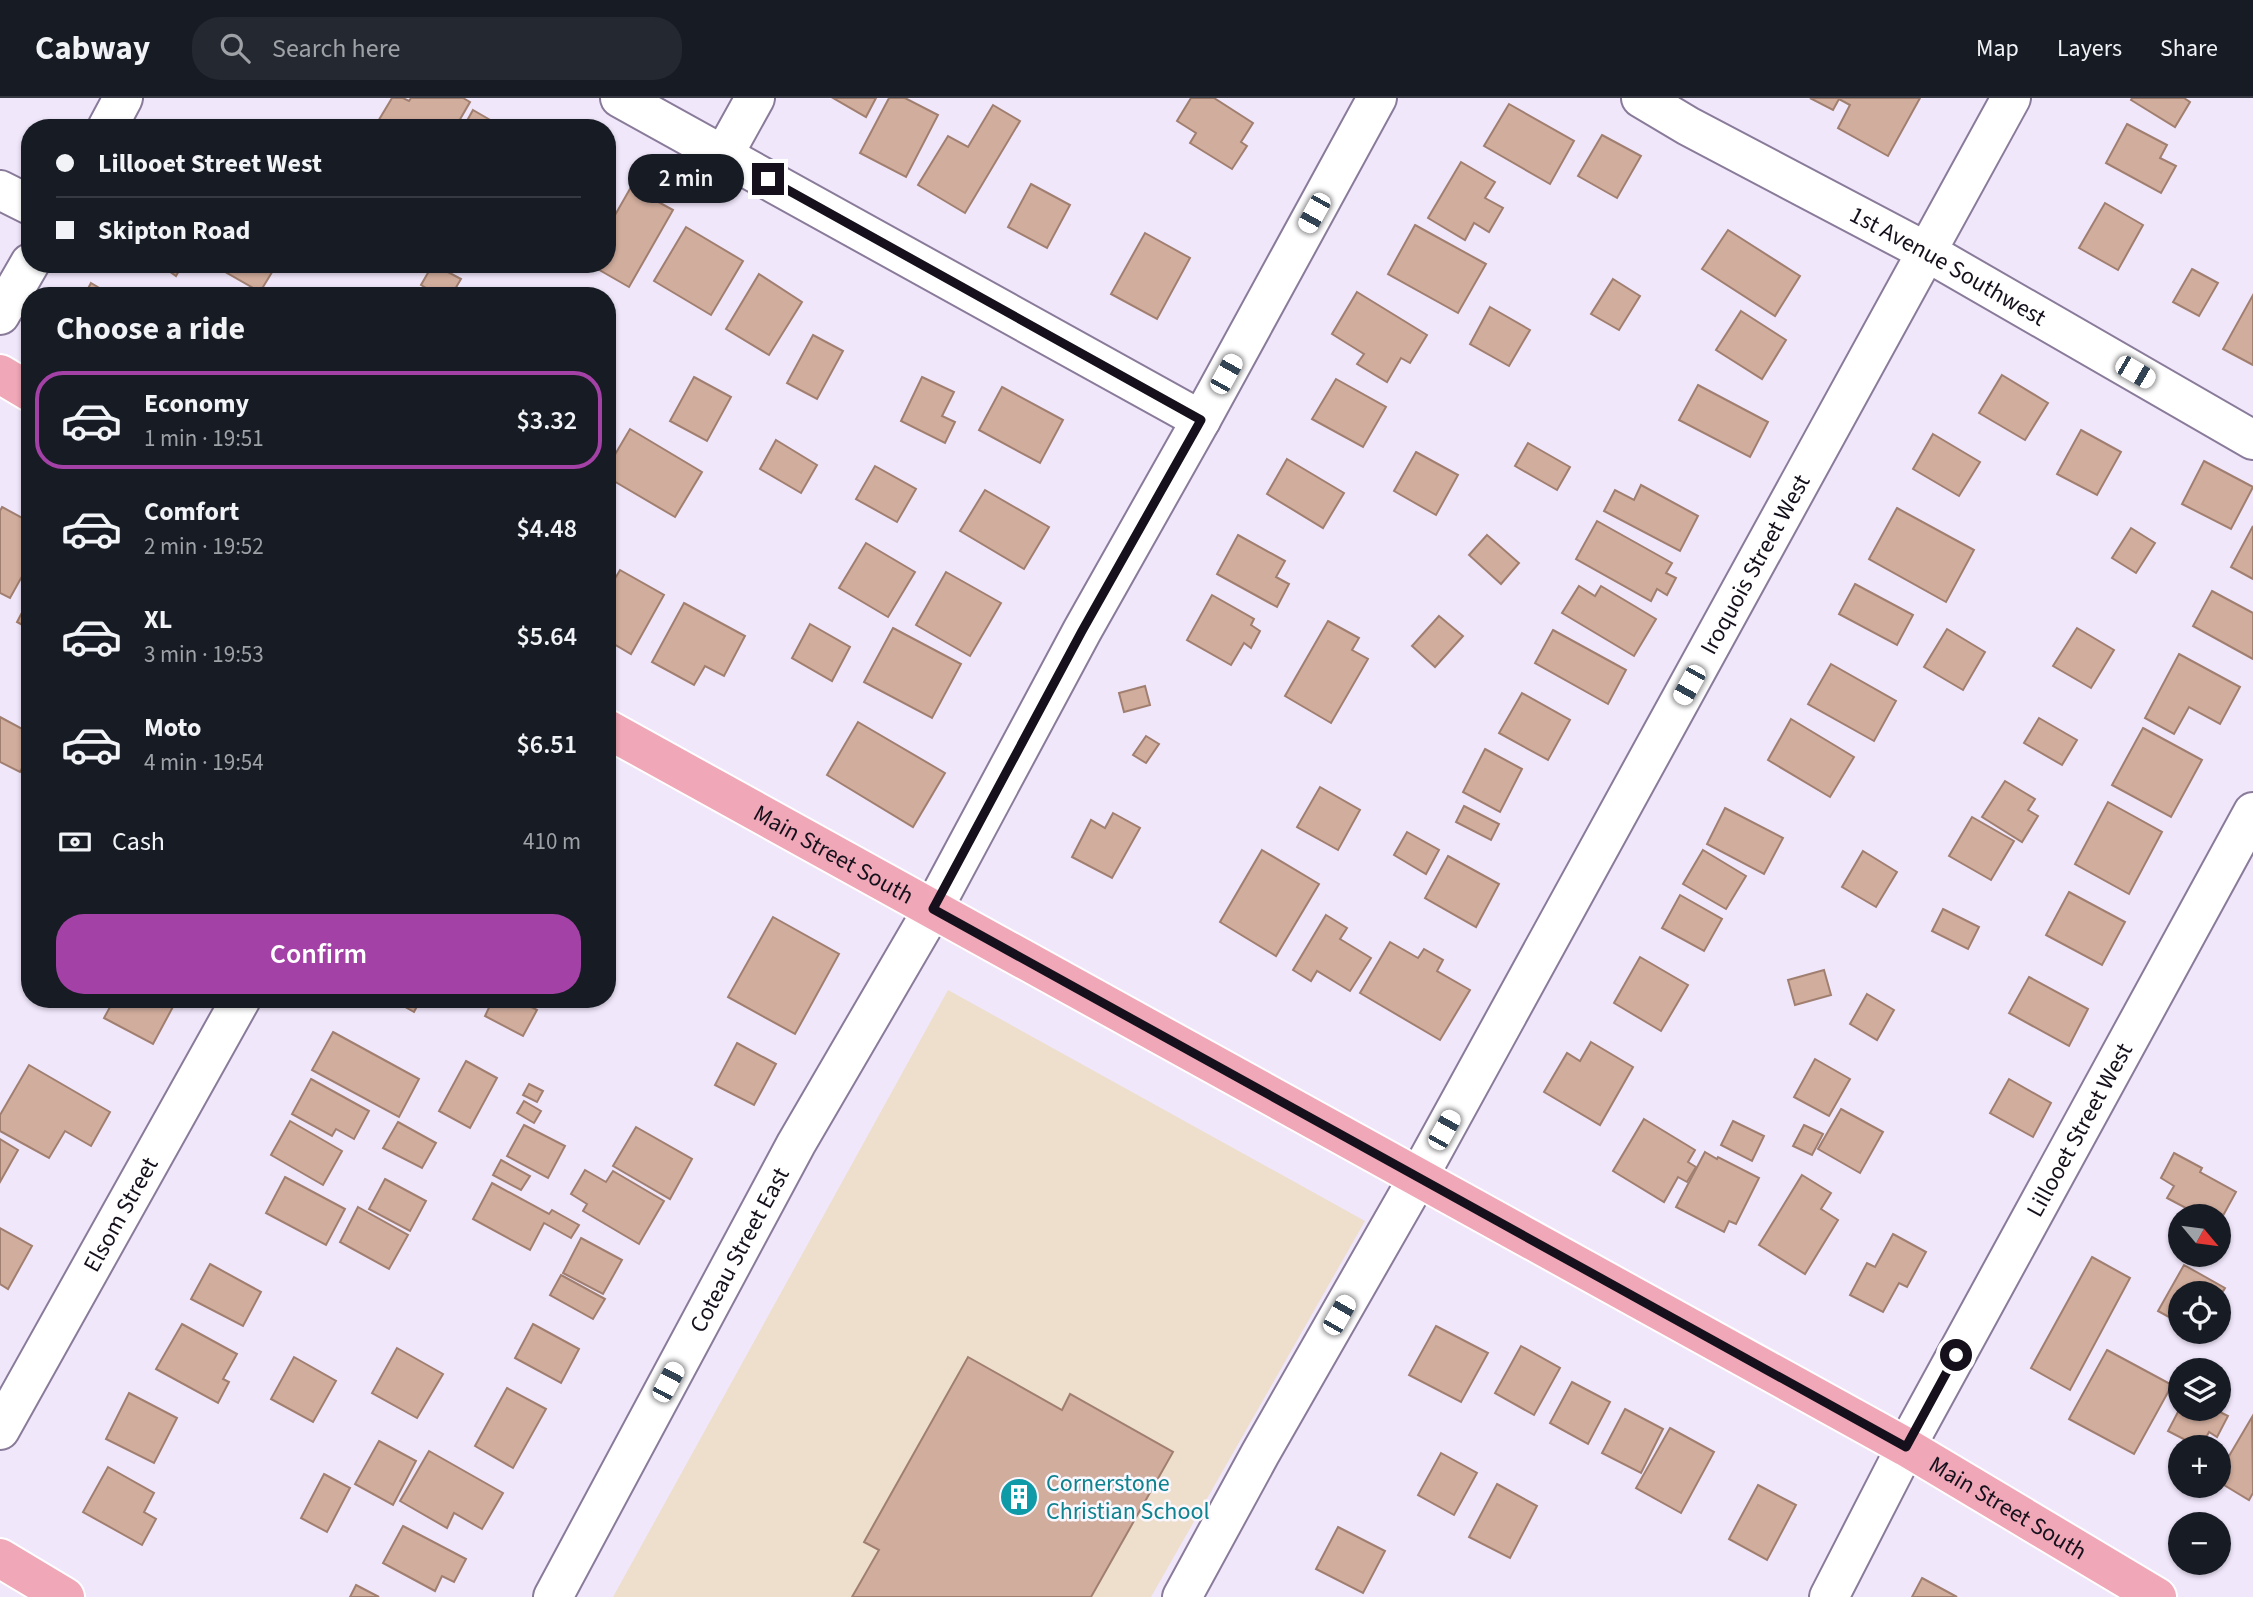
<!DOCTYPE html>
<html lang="en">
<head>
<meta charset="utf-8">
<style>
	body { margin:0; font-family:"Source Sans 3",sans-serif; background:#242831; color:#f1f3f6; height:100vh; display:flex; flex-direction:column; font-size:26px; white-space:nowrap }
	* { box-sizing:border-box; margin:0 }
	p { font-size:23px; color:#9ea1a6 }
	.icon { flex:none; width:38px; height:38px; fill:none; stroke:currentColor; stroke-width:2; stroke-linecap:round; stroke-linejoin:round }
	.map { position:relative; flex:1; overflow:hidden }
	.details { position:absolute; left:21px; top:189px; width:595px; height:721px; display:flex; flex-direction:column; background:#171b24; border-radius:28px; box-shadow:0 2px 5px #0004 }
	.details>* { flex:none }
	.guide { position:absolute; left:21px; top:21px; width:595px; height:154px; border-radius:28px; box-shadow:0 2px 5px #0004; display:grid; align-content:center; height:154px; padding:0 35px; background:#171b24 }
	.needle { width:46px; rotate:119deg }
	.fabs { position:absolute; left:2168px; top:1106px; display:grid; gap:14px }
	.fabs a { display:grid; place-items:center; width:63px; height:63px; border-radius:50%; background:#171b24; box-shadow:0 2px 5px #0004; font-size:35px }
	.end { position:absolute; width:32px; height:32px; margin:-16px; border:9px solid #15101b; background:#fff; box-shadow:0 0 0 4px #fff }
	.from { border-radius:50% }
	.bubble { position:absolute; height:49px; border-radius:24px; background:#171b24; box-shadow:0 2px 5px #0004; font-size:23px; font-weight:600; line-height:49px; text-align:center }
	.car { position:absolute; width:21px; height:42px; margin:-21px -10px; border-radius:9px; box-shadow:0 0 5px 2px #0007; background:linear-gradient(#fff 24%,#345 0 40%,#fff 0 76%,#345 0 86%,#fff 0) }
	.guide b { display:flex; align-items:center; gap:24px; height:66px; font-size:26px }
	.guide b+b { border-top:2px solid #363941 }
	.guide i { width:18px; height:18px; background:#f1f3f6 }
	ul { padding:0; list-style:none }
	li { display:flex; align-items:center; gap:21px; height:98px; margin:0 14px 10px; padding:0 21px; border:4px solid transparent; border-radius:28px }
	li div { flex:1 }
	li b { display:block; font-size:26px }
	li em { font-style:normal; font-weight:600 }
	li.selected { border-color:#a441a7 }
	li>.icon { width:63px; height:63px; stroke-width:1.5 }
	h2 { padding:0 35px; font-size:32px; line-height:84px }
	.pay { display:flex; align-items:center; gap:18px; height:77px; padding:0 35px; font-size:26px }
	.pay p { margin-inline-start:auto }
	.action { display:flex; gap:14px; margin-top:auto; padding:14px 35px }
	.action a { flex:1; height:80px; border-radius:28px; background:#a441a7; color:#fff; font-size:28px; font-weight:600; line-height:80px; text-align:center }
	header { display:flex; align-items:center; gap:42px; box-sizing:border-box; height:98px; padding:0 35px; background:#171b24; border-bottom:2px solid #363941 }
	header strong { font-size:33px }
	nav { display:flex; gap:38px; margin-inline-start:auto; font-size:24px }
	.search { width:490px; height:63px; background:#242831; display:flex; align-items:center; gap:18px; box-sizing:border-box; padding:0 24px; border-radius:28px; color:#9ea1a6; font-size:26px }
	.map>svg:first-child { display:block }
	.education { fill:#eddfcc }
	.building { fill:#d1ad9d; stroke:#a17f70; stroke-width:2 }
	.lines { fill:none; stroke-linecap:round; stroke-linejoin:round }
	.minor-casing { stroke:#897b99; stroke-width:42 }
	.major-casing { stroke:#fff; stroke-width:42 }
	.minor { stroke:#fff; stroke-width:38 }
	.major { stroke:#f0a7b7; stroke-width:38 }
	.route { stroke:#15101b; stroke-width:9 }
	.labels { text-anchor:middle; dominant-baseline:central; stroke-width:5; stroke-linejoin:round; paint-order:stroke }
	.street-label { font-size:24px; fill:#15101b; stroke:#faf7fe }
	.culture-label { font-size:24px; fill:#0d838f; stroke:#faf7fe; text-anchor:start }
</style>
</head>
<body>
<header>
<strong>Cabway</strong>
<div class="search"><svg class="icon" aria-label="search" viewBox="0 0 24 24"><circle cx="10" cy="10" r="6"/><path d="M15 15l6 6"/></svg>Search here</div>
<nav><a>Map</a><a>Layers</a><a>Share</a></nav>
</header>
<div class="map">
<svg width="2253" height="1499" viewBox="0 0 2253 1499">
	<rect width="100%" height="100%" fill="#f0e7fb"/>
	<path class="education" d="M948,892l417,231 -214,376h-538z"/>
	<g class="building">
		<path d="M392,0h11l6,3 2,-3h52l7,4 -15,26h-81z"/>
		<path d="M833,0h43l-10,19z"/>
		<path d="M889,0h16l33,17 -32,62 -46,-24z"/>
		<path d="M1191,0h23l39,25 -12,19 6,4 -15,23 -42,-26 6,-10 -19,-12z"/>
		<path d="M1810,0h110l-32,58 -50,-28 12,-23 -11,-6 -6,11z"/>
		<path d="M2132,0h52l6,4 -15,25 -44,-27z"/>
		<path d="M1509,6l65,37 -24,43 -66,-38z"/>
		<path d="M993,7l27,16 -55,92 -47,-28 30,-49 20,11z"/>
		<path d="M473,12l31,18h-41z"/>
		<path d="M2127,26l40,21 -7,13 16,8 -15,27 -55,-30z"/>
		<path d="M1602,37l39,21 -24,42 -39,-22z"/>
		<path d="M1461,64l34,20 -10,16 18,10 -14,24 -15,-9 -9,17 -37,-22z"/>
		<path d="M1031,86l39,21 -23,43 -39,-21z"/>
		<path d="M631,89l42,23 -44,77 -40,-23h18v-35z"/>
		<path d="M2105,105l38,22 -25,45 -39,-22z"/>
		<path d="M1415,127l71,39 -28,49 -70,-39z"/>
		<path d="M686,129l57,34 -32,54 -57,-34z"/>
		<path d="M1728,132l72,46 -25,40 -73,-47z"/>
		<path d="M1145,135l45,25 -33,61 -46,-25z"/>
		<path d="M159,166h24l-7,12z"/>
		<path d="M216,166h61l-17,28 -45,-26z"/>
		<path d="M433,166l28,15 -10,17h-11l-19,-11z"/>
		<path d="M2192,171l26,14 -19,33 -26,-14z"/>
		<path d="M759,176l43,28 -33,53 -43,-26z"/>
		<path d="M1613,181l27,17 -21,34 -28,-16z"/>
		<path d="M91,185l22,13h-29z"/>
		<path d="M1357,194l70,43 -17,28 -9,-5 -14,24 -30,-18 7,-10 -32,-20z"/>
		<path d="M2253,197v70l-30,-16z"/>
		<path d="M1490,209l40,23 -21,36 -39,-22z"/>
		<path d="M1741,213l45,29 -24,39 -46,-29z"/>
		<path d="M813,237l30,16 -26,48 -30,-16z"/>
		<path d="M2002,277l46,28 -23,37 -46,-27z"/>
		<path d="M694,279l37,20 -24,44 -37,-20z"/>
		<path d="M922,279l32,15 -12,24 13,6 -10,21 -44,-22z"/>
		<path d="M1336,281l50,28 -23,40 -51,-28z"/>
		<path d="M1698,287l70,37 -18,35 -71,-37z"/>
		<path d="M1002,289l61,33 -23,43 -61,-33z"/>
		<path d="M630,331l72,43 -27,45 -68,-40v-9z"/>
		<path d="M2081,332l40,22 -24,43 -40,-21z"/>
		<path d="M1933,336l47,28 -21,34 -46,-27z"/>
		<path d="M776,342l41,25 -16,28 -41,-24z"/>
		<path d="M1528,345l42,24 -13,23 -42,-24z"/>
		<path d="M1416,354l42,23 -22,40 -42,-24z"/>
		<path d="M1287,361l57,34 -21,35 -56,-34z"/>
		<path d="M2204,363l49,26 -22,42 -49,-25z"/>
		<path d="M875,368l41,23 -19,33 -41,-23z"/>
		<path d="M1641,387l57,31 -18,35 -76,-40 11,-21 19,10z"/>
		<path d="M985,392l64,37 -25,42 -64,-38z"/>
		<path d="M2,409l28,15v40l-20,36 -10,-5v-82z"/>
		<path d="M1897,410l77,42 -28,52 -77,-43z"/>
		<path d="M1597,423l75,42 -6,10 10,5 -9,17 -10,-6 -6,12 -75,-42z"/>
		<path d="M2253,428v53l-22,-12z"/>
		<path d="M2131,430l24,15 -19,30 -24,-15z"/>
		<path d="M1238,437l47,26 -9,16 13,7 -12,23 -60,-33z"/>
		<path d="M1487,437l32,28 -18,21 -32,-29z"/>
		<path d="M866,445l49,29 -27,45 -49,-29z"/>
		<path d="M620,472l44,25 -33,59 -24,-14v-48z"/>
		<path d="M946,474l55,31 -31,53 -54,-31z"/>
		<path d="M1855,486l58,31 -16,30 -58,-31z"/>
		<path d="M1579,488l16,10 6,-10 55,33 -22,37 -72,-43z"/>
		<path d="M2212,493l41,22v46l-60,-33z"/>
		<path d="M1212,497l42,24 -3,6 9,6 -9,17 -7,-5 -13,22 -44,-25z"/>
		<path d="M30,499v32l-13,-7z"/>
		<path d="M684,505l61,33 -21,40 -19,-10 -11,19 -42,-23z"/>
		<path d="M1439,518l24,20 -28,31 -23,-21z"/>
		<path d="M1328,523l31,17 -7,12 16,9 -37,64 -46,-27z"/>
		<path d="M810,526l40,23 -18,34 -40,-23z"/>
		<path d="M893,530l68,36 -29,54 -68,-36z"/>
		<path d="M2077,530l37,22 -23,38 -38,-22z"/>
		<path d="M1947,531l38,23 -22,38 -39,-23z"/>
		<path d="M1553,532l73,40 -18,34 -73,-41z"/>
		<path d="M2179,556l61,33 -20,37 -31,-17 -15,27 -29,-16z"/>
		<path d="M1831,566l65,37 -22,40 -66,-37z"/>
		<path d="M1145,588l5,19 -26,7 -5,-19z"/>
		<path d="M1522,595l48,27 -22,40 -49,-27z"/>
		<path d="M0,619l30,16v21l-10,18 -20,-10z"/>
		<path d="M2039,620l38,22 -15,25 -38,-22z"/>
		<path d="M1791,621l63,38 -24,40 -62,-37z"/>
		<path d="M858,624l87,51 -32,54 -86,-52z"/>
		<path d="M2143,630l59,32 -31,57 -59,-32z"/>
		<path d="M1146,638l13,8 -13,19 -13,-8z"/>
		<path d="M1485,651l37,20 -22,43 -37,-20z"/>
		<path d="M2005,683l30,18 -7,11 10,6 -16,26 -40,-25z"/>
		<path d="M1320,689l40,23 -22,40 -41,-23z"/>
		<path d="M2108,704l54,30 -33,62 -54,-30z"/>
		<path d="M1464,708l35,18 -8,16 -35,-18z"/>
		<path d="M1725,710l58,30 -19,36 -57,-30z"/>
		<path d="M1113,715l27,15 -28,50 -40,-21 19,-37 14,8z"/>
		<path d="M1972,719l42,24 -23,39 -42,-24z"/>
		<path d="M1407,734l32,18 -13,24 -32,-19z"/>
		<path d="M1262,752l57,34 -43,72 -56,-34z"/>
		<path d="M1703,752l43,26 -20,33 -43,-25z"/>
		<path d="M1863,753l34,21 -21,35 -34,-20z"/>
		<path d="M1448,758l51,28 -23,43 -51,-29z"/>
		<path d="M2069,794l56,30 -23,43 -56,-30z"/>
		<path d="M1680,797l42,24 -18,32 -42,-23z"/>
		<path d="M1943,811l36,18 -11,22 -36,-18z"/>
		<path d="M1326,817l21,13 -7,11 31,19 -21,33 -33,-20 -6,10 -18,-11z"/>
		<path d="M773,819l66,37 -44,80 -67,-37z"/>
		<path d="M1390,844l28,16 6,-9 19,11 -6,11 33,19 -30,50 -80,-47z"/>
		<path d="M1640,859l48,28 -27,46 -47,-28z"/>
		<path d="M1824,872l7,25 -36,10 -7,-25z"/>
		<path d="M2029,879l59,32 -19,37 -60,-33z"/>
		<path d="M1867,896l27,16 -17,30 -27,-16z"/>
		<path d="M95,901h73l7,4 -22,41 -49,-26 6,-11z"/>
		<path d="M391,901h30l-7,13z"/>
		<path d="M493,901h24l20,11 -14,26 -38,-20z"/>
		<path d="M333,934l86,47 -20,38 -87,-47z"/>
		<path d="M1591,944l42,25 -33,58 -56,-33 23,-39 13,8z"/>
		<path d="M737,945l39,21 -22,41 -39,-20z"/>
		<path d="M1815,961l35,20 -21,37 -35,-19z"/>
		<path d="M466,963l31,17 -27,50 -31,-17z"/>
		<path d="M29,967l81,47 -19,34 -26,-15 -16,27 -49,-27v-16z"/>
		<path d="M311,981l58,32 -15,28 -18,-10 -4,7 -40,-22z"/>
		<path d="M2009,981l42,24 -18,34 -43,-24z"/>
		<path d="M529,986l14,7 -6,11 -14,-7z"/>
		<path d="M524,1003l17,10 -7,12 -17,-10z"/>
		<path d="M1841,1011l42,23 -23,41 -42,-24z"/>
		<path d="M1644,1021l51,31 -7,12 8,5 -9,15 -9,-5 -14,25 -51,-31z"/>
		<path d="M290,1023l52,30 -19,34 -52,-30z"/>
		<path d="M1733,1023l31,15 -12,25 -31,-16z"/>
		<path d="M398,1024l38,21 -14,25 -39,-20z"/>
		<path d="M524,1027l41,21 -17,32 -41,-22z"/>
		<path d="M1804,1027l19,9 -11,21 -19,-9z"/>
		<path d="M636,1029l56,32 -22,40 -57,-33z"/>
		<path d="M0,1041l18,11 -18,32z"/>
		<path d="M1705,1054l12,7 1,-2 41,21 -23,46 -7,-3 -5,11 -48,-25z"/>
		<path d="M2174,1055l28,15 -2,4 36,20 -17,31v-7h-18l-34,-18 7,-12 -13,-8z"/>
		<path d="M501,1062l29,16 -9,14 -28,-15z"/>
		<path d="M585,1072l21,12 7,-11 51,30 -25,43 -56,-33 4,-7 -16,-10z"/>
		<path d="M1802,1077l29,18 -10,16 17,11 -33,54 -46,-29z"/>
		<path d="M285,1079l60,32 -19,36 -60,-32z"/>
		<path d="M385,1081l41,22 -16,30 -41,-22z"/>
		<path d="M492,1085l57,31 3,-4 27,15 -8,13 -27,-15 -14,27 -57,-31z"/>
		<path d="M358,1109l50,28 -19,34 -49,-27z"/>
		<path d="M0,1130l32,18 -24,43 -8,-5z"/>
		<path d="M1893,1136l33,18 -19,35 -8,-4 -16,29 -33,-17 17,-32 8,4z"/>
		<path d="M581,1140l41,22 -19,34 -40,-21z"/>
		<path d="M2092,1159l38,21 -60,112 -39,-22z"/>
		<path d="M210,1166l51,28 -18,34 -52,-27z"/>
		<path d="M2184,1167l41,23 -6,10v-5h-39v30l-22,-12z"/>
		<path d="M561,1177l44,24 -12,20 -43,-24z"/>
		<path d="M182,1226l55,30 -14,25 6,3 -11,21 -62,-34z"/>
		<path d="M533,1226l46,25 -18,34 -46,-25z"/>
		<path d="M1436,1228l52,27 -27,49 -52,-27z"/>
		<path d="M1521,1248l39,22 -26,47 -39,-22z"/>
		<path d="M397,1250l46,26 -26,44 -45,-25z"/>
		<path d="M2107,1252l65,35 -38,69 -65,-35z"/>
		<path d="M294,1259l42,24 -23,41 -42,-23z"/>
		<path d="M968,1259l94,53 8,-16 103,58 -82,145h-239l27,-47 -15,-8z"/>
		<path d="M1572,1284l38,20 -22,42 -38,-21z"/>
		<path d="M507,1290l39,21 -33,59 -38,-22z"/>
		<path d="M129,1295l48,25 -23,45 -48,-24z"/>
		<path d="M2180,1310l34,1 14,7 -11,21 -8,-5 -8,15h-2l-31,-16z"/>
		<path d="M1625,1311l38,20 -22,44 -39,-20z"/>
		<path d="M2252,1319l1,76 -4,7 -30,-18v-9z"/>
		<path d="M1670,1330l44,24 -33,61 -45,-25z"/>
		<path d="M379,1343l37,20 -23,44 -38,-21z"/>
		<path d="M429,1353l74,42 -21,36 -28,-16 -7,15 -47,-27z"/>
		<path d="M1441,1355l36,20 -23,42 -36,-20z"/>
		<path d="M108,1369l46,26 -10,19 12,7 -14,26 -59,-33z"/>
		<path d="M324,1376l26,14 -23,44 -26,-14z"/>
		<path d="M1497,1386l40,22 -27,52 -41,-21z"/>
		<path d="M1758,1387l38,20 -29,55 -38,-21z"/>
		<path d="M403,1428l63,33 -12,23 -12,-6 -7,15 -52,-28z"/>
		<path d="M1338,1429l47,24 -22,42 -47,-24z"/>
		<path d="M1922,1480l35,19h-45z"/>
		<path d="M356,1487l23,12h-29z"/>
	</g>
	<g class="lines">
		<defs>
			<g id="minor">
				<path d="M620,0l581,322"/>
				<path id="s1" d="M1641,0l47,28 239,126 326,188"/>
				<path d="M107,30l16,-30"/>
				<path d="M724,56l31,-56"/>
				<path d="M0,92l30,15"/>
				<path d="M0,217l30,-52"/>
				<path id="s2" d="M0,1332l241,-431"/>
				<path id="s3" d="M553,1499l243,-453 137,-235 149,-278 119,-211 176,-322"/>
				<path id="s4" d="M1182,1499l78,-143 159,-278 592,-1078"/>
				<path id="s5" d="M1829,1499l77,-150 347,-635"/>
			</g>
			<g id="major">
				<path d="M0,276l30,18"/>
				<path id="s6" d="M607,631l1299,718 251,150"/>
				<path d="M0,1460l65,39"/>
			</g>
		</defs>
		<use href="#minor" class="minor-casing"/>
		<use href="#major" class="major-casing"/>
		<use href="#minor" class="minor"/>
		<use href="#major" class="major"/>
	</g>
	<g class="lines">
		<path class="route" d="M768,81l433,241 -119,211 -149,278 973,538 50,-92"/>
	</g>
	<defs>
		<symbol id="building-disc" viewBox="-11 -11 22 22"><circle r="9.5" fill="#0f9aa8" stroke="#faf7fe"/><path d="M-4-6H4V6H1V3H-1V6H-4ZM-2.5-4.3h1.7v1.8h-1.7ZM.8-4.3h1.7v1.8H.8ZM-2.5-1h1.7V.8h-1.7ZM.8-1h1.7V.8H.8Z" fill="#fff"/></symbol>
	</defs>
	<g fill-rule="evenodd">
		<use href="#building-disc" x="997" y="1377" width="44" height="44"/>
	</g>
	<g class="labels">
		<g class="street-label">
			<text stroke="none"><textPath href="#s1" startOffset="350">1st Avenue Southwest</textPath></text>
			<text stroke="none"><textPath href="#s4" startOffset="1181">Iroquois Street West</textPath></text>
			<text stroke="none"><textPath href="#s6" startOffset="259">Main Street South</textPath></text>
			<text stroke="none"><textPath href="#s5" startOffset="530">Lillooet Street West</textPath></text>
			<text stroke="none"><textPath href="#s2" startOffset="247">Elsom Street</textPath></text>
			<text stroke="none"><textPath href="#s3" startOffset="394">Coteau Street East</textPath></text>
			<text stroke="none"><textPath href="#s6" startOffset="1603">Main Street South</textPath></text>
		</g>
		<g class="culture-label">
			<text x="1046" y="1385">Cornerstone<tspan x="1046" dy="28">Christian School</tspan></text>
		</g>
	</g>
</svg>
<div class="fabs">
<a><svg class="needle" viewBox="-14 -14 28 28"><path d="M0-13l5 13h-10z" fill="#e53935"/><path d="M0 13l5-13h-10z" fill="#9ea1a6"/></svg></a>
<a><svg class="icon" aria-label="locate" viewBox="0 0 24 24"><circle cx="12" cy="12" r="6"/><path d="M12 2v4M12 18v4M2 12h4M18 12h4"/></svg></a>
<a><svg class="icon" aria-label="layers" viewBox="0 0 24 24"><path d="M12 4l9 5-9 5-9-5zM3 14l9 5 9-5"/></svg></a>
<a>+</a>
<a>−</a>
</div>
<i class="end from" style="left:1956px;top:1257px"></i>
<i class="end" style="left:768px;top:81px"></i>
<div class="bubble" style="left:628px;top:56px;width:116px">2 min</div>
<i class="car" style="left:1314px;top:115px;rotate:209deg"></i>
<i class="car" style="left:2135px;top:274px;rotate:120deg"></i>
<i class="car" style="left:1226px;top:276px;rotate:29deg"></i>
<i class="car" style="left:1689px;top:587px;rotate:209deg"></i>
<i class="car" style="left:1444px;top:1032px;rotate:29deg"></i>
<i class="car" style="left:1339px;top:1217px;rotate:30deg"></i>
<i class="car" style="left:668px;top:1284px;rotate:28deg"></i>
<div class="guide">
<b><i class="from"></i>Lillooet Street West</b>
<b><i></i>Skipton Road</b>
</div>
<section class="details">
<h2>Choose a ride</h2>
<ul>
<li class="selected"><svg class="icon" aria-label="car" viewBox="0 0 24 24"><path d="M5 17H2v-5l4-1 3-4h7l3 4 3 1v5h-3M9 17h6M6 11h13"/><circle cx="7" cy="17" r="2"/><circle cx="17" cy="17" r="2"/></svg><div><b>Economy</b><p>1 min · 19:51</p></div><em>$3.32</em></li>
<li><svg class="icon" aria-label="car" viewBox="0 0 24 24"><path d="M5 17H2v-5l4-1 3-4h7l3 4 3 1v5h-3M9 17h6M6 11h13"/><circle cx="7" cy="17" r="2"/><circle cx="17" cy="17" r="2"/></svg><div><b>Comfort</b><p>2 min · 19:52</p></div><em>$4.48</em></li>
<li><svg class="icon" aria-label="car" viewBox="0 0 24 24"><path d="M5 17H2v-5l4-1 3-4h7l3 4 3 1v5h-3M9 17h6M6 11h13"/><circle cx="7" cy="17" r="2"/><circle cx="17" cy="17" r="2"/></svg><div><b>XL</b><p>3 min · 19:53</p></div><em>$5.64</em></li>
<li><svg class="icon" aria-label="car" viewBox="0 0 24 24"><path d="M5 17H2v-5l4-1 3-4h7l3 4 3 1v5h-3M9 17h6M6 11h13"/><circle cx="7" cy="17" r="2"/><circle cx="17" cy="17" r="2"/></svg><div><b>Moto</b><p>4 min · 19:54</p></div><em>$6.51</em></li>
</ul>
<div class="pay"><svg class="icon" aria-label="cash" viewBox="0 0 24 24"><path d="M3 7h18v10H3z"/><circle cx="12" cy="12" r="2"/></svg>Cash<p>410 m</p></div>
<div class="action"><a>Confirm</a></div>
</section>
</div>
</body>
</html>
